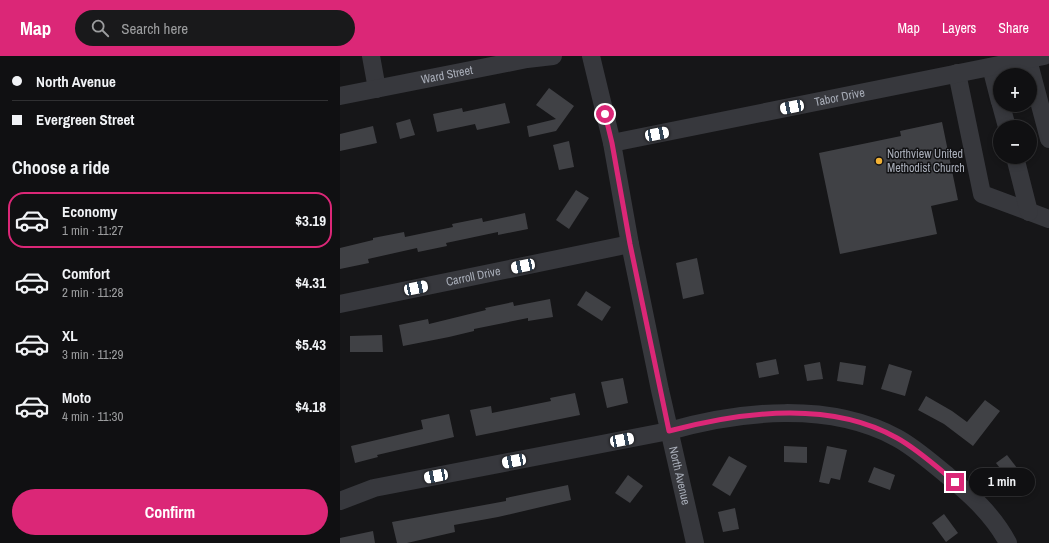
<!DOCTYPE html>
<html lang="en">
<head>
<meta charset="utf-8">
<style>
	body { margin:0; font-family:"Archivo Narrow",sans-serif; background:#19191b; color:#f1f3f6; height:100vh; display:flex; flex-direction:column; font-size:15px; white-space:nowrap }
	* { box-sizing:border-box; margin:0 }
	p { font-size:13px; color:#9c9d9f }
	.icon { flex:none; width:22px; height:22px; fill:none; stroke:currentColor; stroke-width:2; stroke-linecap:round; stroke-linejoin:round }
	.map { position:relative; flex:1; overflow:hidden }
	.details { display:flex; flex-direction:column; background:#101012; width:340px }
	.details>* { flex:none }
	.hud { display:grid; align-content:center; height:88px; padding:0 12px; background:#101012 }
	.fabs { position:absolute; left:653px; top:12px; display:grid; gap:8px }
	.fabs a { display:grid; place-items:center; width:44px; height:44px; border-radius:50%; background:#101012; box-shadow:0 2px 6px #0003,0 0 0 1px #303032; font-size:20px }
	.end { position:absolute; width:18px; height:18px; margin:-9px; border:5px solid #db2777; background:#fff; box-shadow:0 0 0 2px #fff }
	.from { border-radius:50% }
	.bubble { position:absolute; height:28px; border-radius:14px; background:#101012; box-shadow:0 2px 6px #0003,0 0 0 1px #303032; font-size:13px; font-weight:700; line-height:28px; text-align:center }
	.car { position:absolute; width:12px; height:24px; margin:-12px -6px; border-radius:5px; box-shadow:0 0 3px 1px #0007; background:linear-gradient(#fff 24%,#345 0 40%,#fff 0 76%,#345 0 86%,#fff 0) }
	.hud b { display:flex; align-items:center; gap:14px; height:38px; font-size:15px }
	.hud b+b { border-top:1px solid #303032 }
	.hud i { width:10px; height:10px; background:#f1f3f6 }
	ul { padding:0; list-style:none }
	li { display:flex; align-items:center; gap:12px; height:56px; margin:0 8px 6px; padding:0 4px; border:2px solid transparent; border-radius:16px }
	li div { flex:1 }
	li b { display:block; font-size:15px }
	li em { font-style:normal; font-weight:700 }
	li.active { border-color:#db2777 }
	li>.icon { width:36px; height:36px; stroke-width:1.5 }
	h2 { padding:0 12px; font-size:18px; line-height:48px }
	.primary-button { display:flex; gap:8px; margin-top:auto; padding:8px 12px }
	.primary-button a { flex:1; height:46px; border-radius:24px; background:#db2777; color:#fff; font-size:16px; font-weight:700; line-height:46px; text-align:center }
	header { display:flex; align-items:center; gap:24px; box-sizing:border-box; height:56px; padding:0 20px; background:#db2777; color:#fff }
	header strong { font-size:19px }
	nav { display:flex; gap:22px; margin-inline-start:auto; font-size:14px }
	.search { width:280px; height:36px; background:#19191b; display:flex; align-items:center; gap:10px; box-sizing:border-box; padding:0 14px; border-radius:22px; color:#9c9d9f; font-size:15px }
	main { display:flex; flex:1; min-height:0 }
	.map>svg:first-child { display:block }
	.building { fill:#404145 }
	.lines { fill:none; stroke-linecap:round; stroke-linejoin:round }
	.minor { stroke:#37383d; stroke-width:18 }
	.route { stroke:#db2777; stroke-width:5 }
	.poi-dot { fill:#f2b134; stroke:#111113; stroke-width:1.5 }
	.labels { text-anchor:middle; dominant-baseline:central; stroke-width:3; stroke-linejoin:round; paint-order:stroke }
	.street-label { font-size:12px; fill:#a8adb8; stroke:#111113 }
	.poi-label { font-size:12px; fill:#a8adb8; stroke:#111113; text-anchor:start }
</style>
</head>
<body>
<header>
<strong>Map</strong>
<div class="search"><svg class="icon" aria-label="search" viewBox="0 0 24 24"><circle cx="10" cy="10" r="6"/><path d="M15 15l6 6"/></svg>Search here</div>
<nav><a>Map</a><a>Layers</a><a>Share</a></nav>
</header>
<main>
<section class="details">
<div class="hud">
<b><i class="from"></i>North Avenue</b>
<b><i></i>Evergreen Street</b>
</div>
<h2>Choose a ride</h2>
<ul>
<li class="active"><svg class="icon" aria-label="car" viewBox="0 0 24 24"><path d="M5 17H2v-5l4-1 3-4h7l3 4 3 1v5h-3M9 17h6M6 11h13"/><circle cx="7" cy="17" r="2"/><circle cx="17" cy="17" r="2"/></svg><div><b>Economy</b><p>1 min · 11:27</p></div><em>$3.19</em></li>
<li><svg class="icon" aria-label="car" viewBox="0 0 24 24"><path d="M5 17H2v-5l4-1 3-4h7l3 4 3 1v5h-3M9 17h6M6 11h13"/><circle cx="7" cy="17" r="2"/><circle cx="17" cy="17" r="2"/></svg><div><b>Comfort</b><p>2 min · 11:28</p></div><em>$4.31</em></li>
<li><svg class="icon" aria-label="car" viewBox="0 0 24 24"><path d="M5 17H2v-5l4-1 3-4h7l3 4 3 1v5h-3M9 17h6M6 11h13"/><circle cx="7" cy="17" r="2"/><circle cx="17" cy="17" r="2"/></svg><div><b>XL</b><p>3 min · 11:29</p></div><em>$5.43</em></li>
<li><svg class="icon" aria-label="car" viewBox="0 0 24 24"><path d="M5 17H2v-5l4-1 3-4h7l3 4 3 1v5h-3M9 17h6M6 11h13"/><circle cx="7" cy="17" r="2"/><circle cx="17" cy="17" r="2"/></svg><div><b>Moto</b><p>4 min · 11:30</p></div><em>$4.18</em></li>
</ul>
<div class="primary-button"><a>Confirm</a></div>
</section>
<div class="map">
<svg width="709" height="487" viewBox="0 0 709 487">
	<rect width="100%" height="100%" fill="#161618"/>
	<g class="building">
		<path d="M209,32l25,18 -18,25 -27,6 -2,-11 29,-7 -20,-14z"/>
		<path d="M165,47l5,20 -33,7 -2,-6 -38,8 -4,-18 29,-6 1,4z"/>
		<path d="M70,63l5,16 -15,4 -4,-16z"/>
		<path d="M602,66l16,78 -27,6 6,28 -97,20 -21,-101 82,-17 -1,-5z"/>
		<path d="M33,70l4,17 -37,8v-17z"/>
		<path d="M229,85l5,26 -15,3 -6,-25z"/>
		<path d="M236,134l13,8 -20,31 -13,-9z"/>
		<path d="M185,157l3,16 -30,6v-3l-52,11 1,3 -29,6 -1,-4 -49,11 1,4 -29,6v-21l33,-8v-2l31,-6 1,5 48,-10 -1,-3 30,-6 1,4z"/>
		<path d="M357,202l7,36 -21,5 -7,-36z"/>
		<path d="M246,235l25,16 -9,14 -25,-16z"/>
		<path d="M210,243l3,18 -25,4v-3l-54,11v2l-25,6 -46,9 -4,-21 29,-6 1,5 57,-14 -1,-2 28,-6 1,4z"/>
		<path d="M42,279l1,17h-33v-16z"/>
		<path d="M436,303l3,15 -20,4 -3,-15z"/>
		<path d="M480,306l3,17 -16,2 -3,-16z"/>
		<path d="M500,306l26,4 -3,19 -26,-4z"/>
		<path d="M549,308l23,7 -7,25 -24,-7z"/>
		<path d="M283,322l5,25 -21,5 -6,-26z"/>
		<path d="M235,337l5,22 -104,21 -6,-26 21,-4 1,7 59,-12 -1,-3z"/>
		<path d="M586,340l26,15 15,11 18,-22 15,11 -27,35 -29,-22 -26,-14z"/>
		<path d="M109,358l5,23 -77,18 1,2 -23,6 -4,-17 72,-17 -2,-9z"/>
		<path d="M444,390l23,1v16l-23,-1z"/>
		<path d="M487,390l20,4 -7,30 -9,-2 -2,6 -10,-2z"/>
		<path d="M667,399l14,18 -11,8 -14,-18z"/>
		<path d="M389,400l18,10 -17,30 -18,-11z"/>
		<path d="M534,411l21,8 -5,15 -22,-8z"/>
		<path d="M288,419l15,11 -13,17 -15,-10z"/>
		<path d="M228,429l3,15 -73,17 -44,8 1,7 -48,11h-10l-5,-21 114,-21v-3z"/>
		<path d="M395,452l4,21 -16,3 -5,-20z"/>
		<path d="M604,458l14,19 -12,9 -14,-19z"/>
		<path d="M33,475l2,12h-35v-5z"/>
	</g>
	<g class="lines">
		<g class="minor">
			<path d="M31,0l6,33"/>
			<path id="s1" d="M251,0l21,87 18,101 30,146 35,153"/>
			<path d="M687,0l22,83"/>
			<path d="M651,11l9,35"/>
			<path d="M617,17l25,121 67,25"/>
			<path id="s2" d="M0,40l187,-37 26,-3"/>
			<path d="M661,49l6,22"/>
			<path id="s3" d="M272,87l432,-87"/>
			<path d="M675,101l14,55"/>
			<path id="s4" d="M0,248l290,-60"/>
			<path d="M0,445l34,-13 295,-57c71,-20 160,-30 228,7 17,9 35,25 51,38 23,19 46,40 60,67"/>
		</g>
	</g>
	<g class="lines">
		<path class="route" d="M265,58l7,29 18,101 39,187c71,-19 161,-31 228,7 20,11 40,29 58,44"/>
	</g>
	<circle class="poi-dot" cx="539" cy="105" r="4"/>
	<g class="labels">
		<g class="street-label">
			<text stroke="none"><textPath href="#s2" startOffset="109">Ward Street</textPath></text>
			<text stroke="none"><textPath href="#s3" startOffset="232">Tabor Drive</textPath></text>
			<text stroke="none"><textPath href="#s4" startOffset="136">Carroll Drive</textPath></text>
			<text stroke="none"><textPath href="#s1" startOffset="429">North Avenue</textPath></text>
		</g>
		<g class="poi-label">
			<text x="547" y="98">Northview United<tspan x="547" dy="14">Methodist Church</tspan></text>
		</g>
	</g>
</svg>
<div class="fabs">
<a>+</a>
<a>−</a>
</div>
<i class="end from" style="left:265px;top:58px"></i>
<i class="end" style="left:615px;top:426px"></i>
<div class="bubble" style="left:629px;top:412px;width:66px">1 min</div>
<i class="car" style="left:452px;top:51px;rotate:259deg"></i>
<i class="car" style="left:317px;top:78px;rotate:79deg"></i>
<i class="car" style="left:183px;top:210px;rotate:258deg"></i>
<i class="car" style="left:76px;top:232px;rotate:78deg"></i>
<i class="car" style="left:282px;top:384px;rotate:79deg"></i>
<i class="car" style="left:174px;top:405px;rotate:259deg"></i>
<i class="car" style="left:96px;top:420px;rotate:259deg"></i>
</div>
</main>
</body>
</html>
